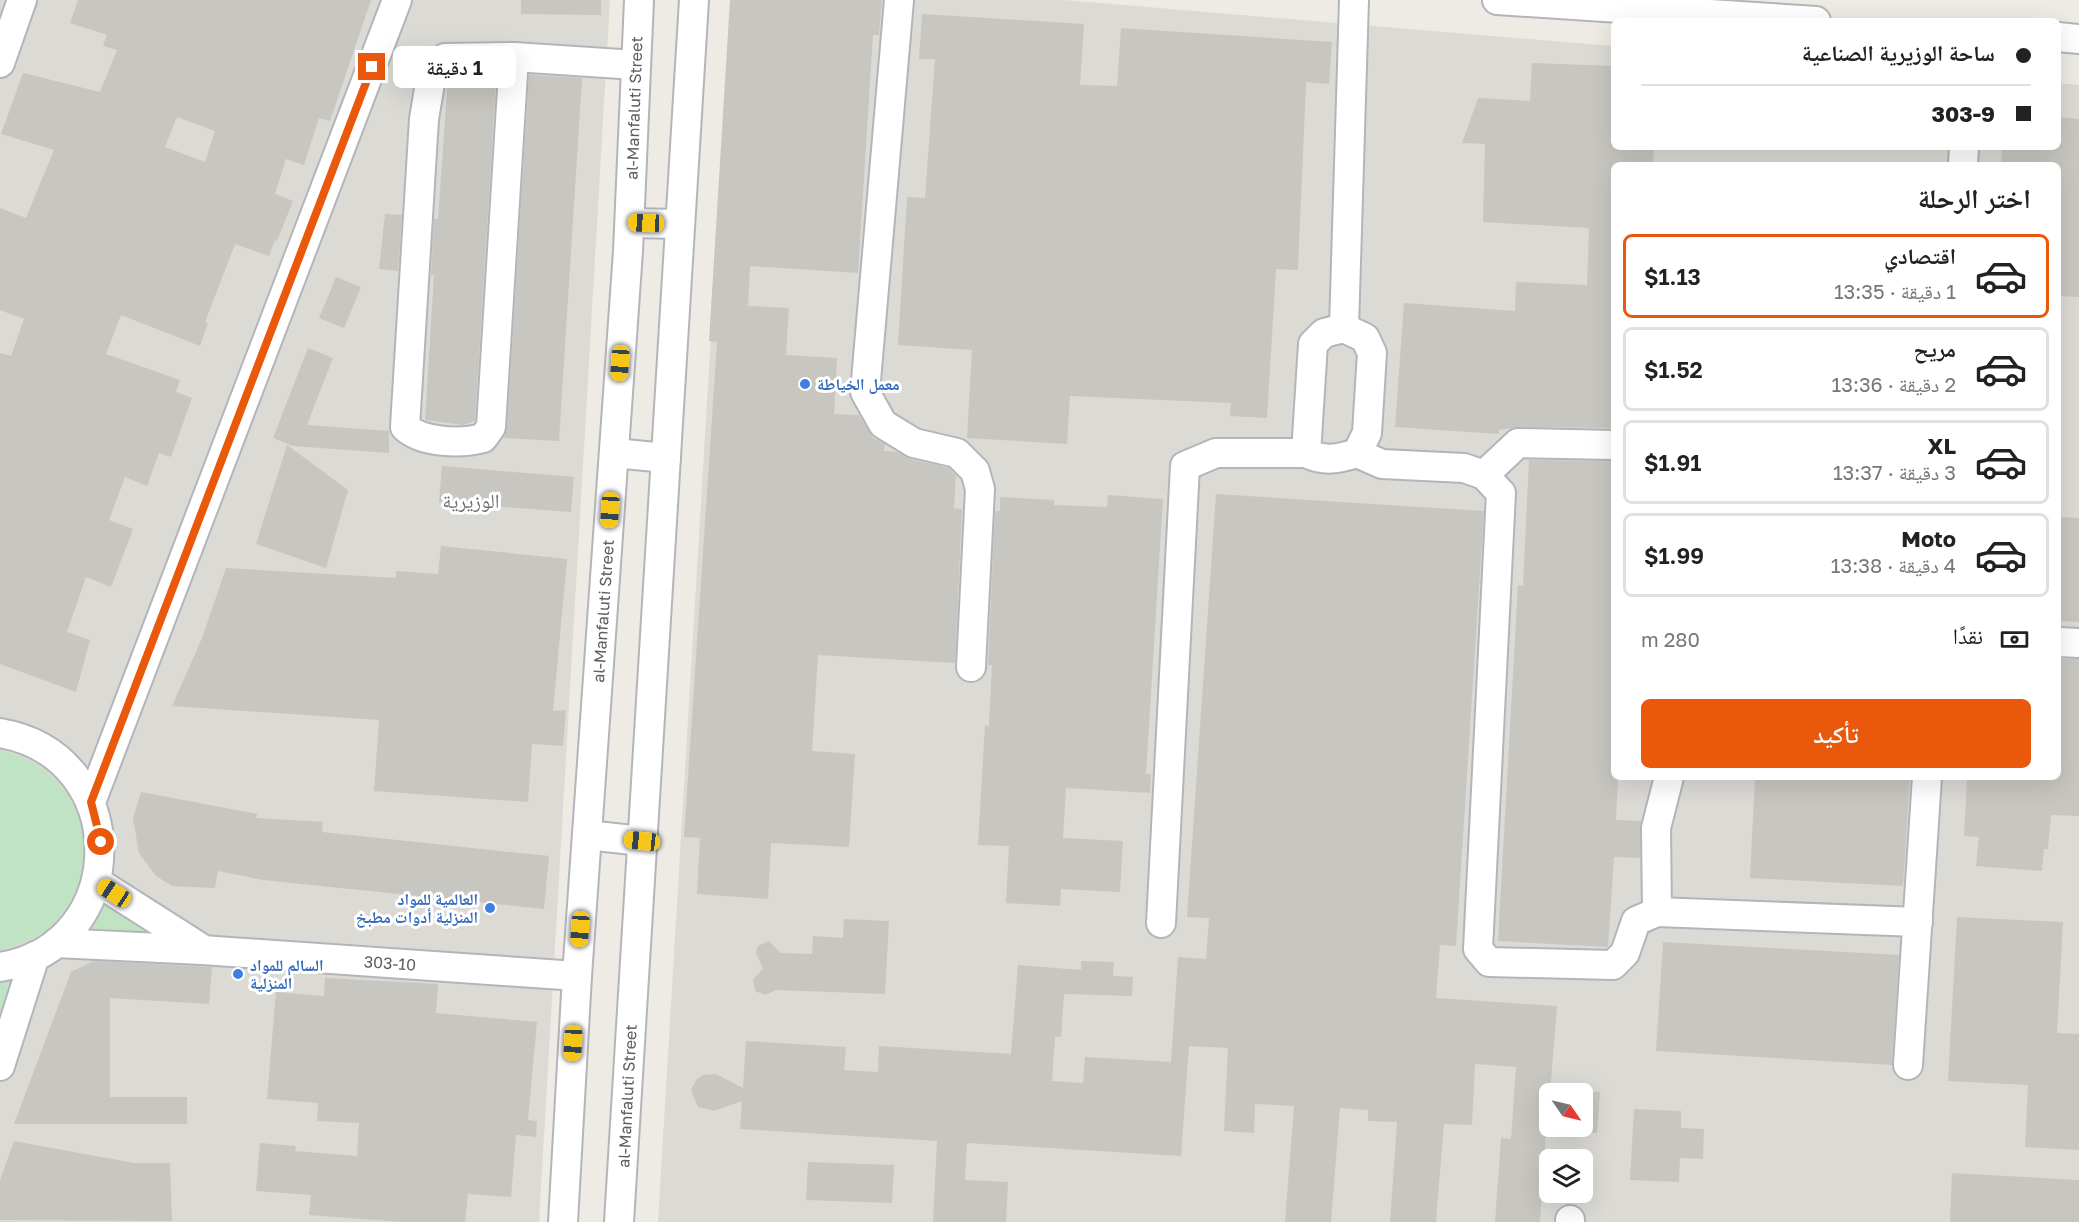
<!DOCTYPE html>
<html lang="ar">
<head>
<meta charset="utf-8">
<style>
	body { margin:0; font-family:"Golos Text","Noto Naskh Arabic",sans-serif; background:#f6f6f6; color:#222; direction:rtl; height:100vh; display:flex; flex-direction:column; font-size:22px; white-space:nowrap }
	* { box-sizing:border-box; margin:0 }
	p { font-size:20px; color:#767676 }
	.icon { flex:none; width:33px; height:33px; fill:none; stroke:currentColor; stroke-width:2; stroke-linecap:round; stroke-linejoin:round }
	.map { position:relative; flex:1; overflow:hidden; direction:ltr }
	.details { position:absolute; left:1611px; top:162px; width:450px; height:618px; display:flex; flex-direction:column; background:#fff; border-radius:9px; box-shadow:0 6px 24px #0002; direction:rtl }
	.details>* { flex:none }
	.guide { position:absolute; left:1611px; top:18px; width:450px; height:132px; border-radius:9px; box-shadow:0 6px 24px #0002; direction:rtl; display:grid; align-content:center; height:132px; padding:0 30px; background:#fff }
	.needle { width:39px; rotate:124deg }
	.fabs { position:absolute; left:1539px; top:1083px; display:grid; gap:12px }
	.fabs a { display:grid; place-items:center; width:54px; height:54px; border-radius:9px; background:#fff; box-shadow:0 6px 24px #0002; font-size:30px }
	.end { position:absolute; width:27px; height:27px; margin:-14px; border:8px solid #ea580c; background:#fff; box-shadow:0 0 0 3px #fff }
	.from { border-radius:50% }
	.bubble { position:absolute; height:42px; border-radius:9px; background:#fff; box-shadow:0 6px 24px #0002; font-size:20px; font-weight:600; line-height:42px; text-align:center; direction:rtl }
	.car { position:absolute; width:18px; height:36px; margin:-18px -9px; border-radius:8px; box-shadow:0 0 4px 2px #0007; background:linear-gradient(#f5c518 24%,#345 0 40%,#f5c518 0 76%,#345 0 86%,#f5c518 0) }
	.guide b { display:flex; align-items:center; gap:21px; height:57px; font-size:22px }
	.guide b+b { border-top:2px solid #e0e0e0 }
	.guide i { width:15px; height:15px; background:#222 }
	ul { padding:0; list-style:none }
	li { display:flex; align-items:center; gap:18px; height:84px; margin:0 12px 9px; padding:0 18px; border:3px solid #e0e0e0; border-radius:9px }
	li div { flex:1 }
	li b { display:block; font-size:22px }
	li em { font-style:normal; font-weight:600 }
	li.selected { border-color:#ea580c }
	li>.icon { width:54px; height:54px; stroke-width:1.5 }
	h2 { padding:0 30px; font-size:27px; line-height:72px }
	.pay { display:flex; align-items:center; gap:15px; height:66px; padding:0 30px; font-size:22px }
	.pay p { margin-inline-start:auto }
	.cta { display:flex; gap:12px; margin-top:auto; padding:12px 30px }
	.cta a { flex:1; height:69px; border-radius:9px; background:#ea580c; color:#fff; font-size:24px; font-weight:600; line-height:69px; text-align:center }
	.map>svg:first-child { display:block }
	.industrial { fill:#dcdad5; fill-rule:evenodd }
	.green { fill:#c0e4c3 }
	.building { fill:#c8c6c0; fill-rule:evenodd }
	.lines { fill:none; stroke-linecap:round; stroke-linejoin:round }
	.minor-casing { stroke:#b3b5ba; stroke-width:32 }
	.minor { stroke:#fff; stroke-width:28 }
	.route { stroke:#ea580c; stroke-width:8 }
	.shop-dot { fill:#3f7fe0; stroke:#fff; stroke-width:2 }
	.labels { text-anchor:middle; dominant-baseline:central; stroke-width:6; stroke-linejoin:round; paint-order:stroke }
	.street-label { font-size:16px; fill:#5b5e63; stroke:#fff }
	.shop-label { font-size:16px; font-weight:bold; fill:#366cbe; stroke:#fff; text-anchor:start }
	.quarter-label { font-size:20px; fill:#6c7075; stroke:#fff }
</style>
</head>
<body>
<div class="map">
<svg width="2079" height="1222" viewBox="0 0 2079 1222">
	<rect width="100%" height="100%" fill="#edebe3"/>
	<g class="industrial">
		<path d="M0,0h610l-71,1222h-539z"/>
		<path d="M731,0h333l550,46v101h444v-64l21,2v1137h-1421zM1614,165h444v612h-444zM1550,1094h32v32h-32zM1550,1160h32v32h-32z"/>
	</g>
	<g class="green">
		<path d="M0,750c82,18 113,113 53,174 -14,15 -34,21 -53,26z"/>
		<path d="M103,898l52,38 -69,-3 15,-22z"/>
		<path d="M14,981l-14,44v-42z"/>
	</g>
	<g class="building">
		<path d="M78,0h293l-41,121 -11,-3 -15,47 -18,-6 -11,35 18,7 -16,40 -2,-1 -6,16 -34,-12 -30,78 3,1 -8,23 -79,-31 -15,39 74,26 -4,12 16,6 -21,59 -12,-4 -12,33 -22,-9 -16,43 24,9 -22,58 -25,-10 -19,55 23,8 -14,52 -76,-28v-311l11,3 13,-37 -24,-9v-102l26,10 28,-68 -53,-16 22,-61 77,19 17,-42 -14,-4 4,-11 -37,-12zM177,117l38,14 -10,31 -40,-15z"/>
		<path d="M521,0h80v15l-80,-1z"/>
		<path d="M730,0h152l-3,35h-6l-15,238 -108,-7 -2,40 41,2 -3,47 51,3 -3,56 25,1 14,23 12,6 -1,7 13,1 13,7 39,9 7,7 -2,33 8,1 -7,154 -137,-8 -6,96 43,3 -6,93 -78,-4 -3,56 -71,-5 3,-56 -16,-1 33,-495 -8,-1z"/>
		<path d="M922,14l162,10 -4,61 37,1 4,-58 211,14 -3,42 -23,-2 -8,188 -22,-1 -9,149 -37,-2 1,-13 -161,-7 -3,48 -100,-6 5,-88 -74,-5 9,-148 18,1 10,-139h-16z"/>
		<path d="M1532,63l82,3v81h40l-1,18h-39v263l-96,-1 -19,3v4l-104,-7 9,-124 111,8 1,-29 71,3 2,-57 -106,-6 2,-78 -23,-1 16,-45 52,3z"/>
		<path d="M529,75l53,3 -23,363 -55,-3 3,-10z"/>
		<path d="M448,78l48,3 -21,340 -12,4 -38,-5 9,-145h-3l3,-56h4z"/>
		<path d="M2058,117l21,2v178l-21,-1v-131h-57l1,-18h56z"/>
		<path d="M385,214l17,1 -4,56 -19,-2z"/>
		<path d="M336,277l25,10 -17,41 -25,-10z"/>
		<path d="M308,348l25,10 -26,67 82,6v22l-96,-7 -20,-8z"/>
		<path d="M287,445l61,45 -22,78 -70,-24z"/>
		<path d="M1529,460l85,1v316h4l-2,43 25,1 -1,37 -26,-1 -6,90 -110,-6 20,-356 5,1z"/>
		<path d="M442,466l132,11 -3,35 -132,-10z"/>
		<path d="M1216,494l268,17 -28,435 -16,-1 -4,53 121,8 -7,88v36h-4l-6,92h-45l6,-84 10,1 5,-72 -41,-3 -3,61 -28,-1 -8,98h-46l7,-100 -29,-1v-11l-28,-2 -9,114h-46l9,-116 -39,-2 -1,29 -30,-2 4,-83 -39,-2 -8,110 -214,-13 -2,37 43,2 -2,40h-73l4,-81 -197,-12 2,-28 -28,10 -16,-4 -7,-17 6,-11 6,-4 13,-1 27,14 3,-47 100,6 -2,23 34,2 1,-26 132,8 7,-89 63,5v-9l33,1 -1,14 20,1 -1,19 -68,-2 -3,43h-6l-3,44 31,2 2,-26 86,5 7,-105 28,2 3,-41 -22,-1z"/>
		<path d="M1108,495l55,4 -17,275h5l-1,19 -84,-5 -3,50 60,3 -3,51 -59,-3 -1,17 -54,-3 3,-57 -31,-1 7,-120 4,1 3,-61h-4l7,-154h5v-14l54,3v5l53,2z"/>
		<path d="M2058,517l21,1v104l-21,-1z"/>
		<path d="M441,546l126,13 -14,152 13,-1 -3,36 -31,-2 -4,58 -154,-11 5,-71 -207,-14 30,-68 24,-70 170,10v-7l42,3z"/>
		<path d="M2058,659h21v157l-28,-1 -3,34h-4l-2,22 -66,-5 3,-29 -15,-1 3,-59h91z"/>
		<path d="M1755,777h155l-7,109 -153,-8z"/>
		<path d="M141,792l116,22 -1,4 67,4 -1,10 227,24 -5,53 -281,-29 -45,-9 -3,17 -43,-2 -16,-10 -17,-23 -6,-35z"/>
		<path d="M1957,917l106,5 -6,111 22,1v116l-54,-3 3,-62 -80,-4z"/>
		<path d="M844,919l45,2 -4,73 -109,-4 -11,5 -10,-4 -2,-12 10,-10 -7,-16 2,-7 11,-5 12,12 31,1 1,-18 30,2z"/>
		<path d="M1663,942l236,13 -7,110 -236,-14z"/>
		<path d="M93,961l119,6 -3,37 -99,-6v99h77v27h-173l57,-152z"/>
		<path d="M325,978l113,6 -2,29 101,9 -9,98 9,1 -1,16 -20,-2 -5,62 -43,-3 -3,28h-63l-93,-7 2,-20 -55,-4 4,-48 36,3 -1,5 62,5 2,-33 -42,-2 1,-18 -51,-4 9,-107 48,4z"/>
		<path d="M1582,1091l18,1 -3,41 -15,-1z"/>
		<path d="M1634,1109l47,2v17l23,1 -1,30 -23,-1 -1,24 -49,-2z"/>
		<path d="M14,1141l120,22h36l2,58 -172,-1v-40z"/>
		<path d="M808,1162l86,3 -2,38 -86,-3z"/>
		<path d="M1952,1173l127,7v42h-129z"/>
	</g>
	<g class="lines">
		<defs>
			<g id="minor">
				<path d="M899,0l-34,392 18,32 31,19 43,10 18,18 5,18 -9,178"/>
				<path d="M1497,0l319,21"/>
				<path d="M2058,37l21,2"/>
				<path d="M514,57l-23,370 -8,11c-22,6 -61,5 -78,-11l19,-308 8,-48 13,-13 69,-1 122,8"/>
				<path d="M0,63l22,-63"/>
				<path d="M1963,165l1,-18"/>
				<path d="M630,223l50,1"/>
				<path d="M1344,328l21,10 7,15 -5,80 -10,20c-19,6 -32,9 -51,0l7,-109 11,-11z"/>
				<path d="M1344,328l10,-328"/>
				<path d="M614,453l52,5"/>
				<path d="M1357,453l25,11 82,4 20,7 17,18 -23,456 11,13 124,3 12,-12 11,-32 21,-9 261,10"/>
				<path d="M1484,475l34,-32 96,2"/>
				<path d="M2058,642l21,1"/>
				<path d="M0,733c134,23 131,214 0,234"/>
				<path d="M91,802l306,-802"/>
				<path d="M587,835l55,6"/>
				<path d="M96,881l105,67"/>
				<path d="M1657,912l-1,-84 13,-51"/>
				<path d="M1161,923l24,-457 31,-13h90"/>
				<path d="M56,943l146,7 375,26"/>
				<path d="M1908,1065l19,-288"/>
				<path d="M0,1066l35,-110"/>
				<path d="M563,1222l14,-246 51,-725 11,-251"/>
				<path d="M619,1222l75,-1222"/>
				<path d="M1570,1222v-2"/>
			</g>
		</defs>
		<use href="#minor" class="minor-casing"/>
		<use href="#minor" class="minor"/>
	</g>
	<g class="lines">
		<path class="route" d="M101,842l-10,-40 281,-735"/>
	</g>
	<g class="shop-dot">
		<circle cx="805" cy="384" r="6"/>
		<circle cx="490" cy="908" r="6"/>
		<circle cx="238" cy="974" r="6"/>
	</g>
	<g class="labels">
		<g class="street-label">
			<text transform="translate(634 108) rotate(-88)">al-Manfaluti Street</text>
			<text transform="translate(603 611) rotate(-86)">al-Manfaluti Street</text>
			<text transform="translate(390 963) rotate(4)">303-10</text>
			<text transform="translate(627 1096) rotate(-87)">al-Manfaluti Street</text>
		</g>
		<g class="shop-label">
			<text x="817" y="384">معمل الخياطة</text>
			<text x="478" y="899" text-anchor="end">العالمية للمواد<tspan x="478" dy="18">المنزلية أدوات مطبخ</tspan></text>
			<text x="250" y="965">السالم للمواد<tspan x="250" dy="18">المنزلية</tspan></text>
		</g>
		<g class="quarter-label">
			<text x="471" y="500">الوزيرية</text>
		</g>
	</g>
</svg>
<div class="fabs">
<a><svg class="needle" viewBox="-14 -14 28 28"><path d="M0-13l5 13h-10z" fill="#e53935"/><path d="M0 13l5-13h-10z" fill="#767676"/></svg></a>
<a><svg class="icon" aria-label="layers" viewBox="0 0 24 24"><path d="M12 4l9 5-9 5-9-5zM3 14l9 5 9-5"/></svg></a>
</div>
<i class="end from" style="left:101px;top:842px"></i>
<i class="end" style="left:372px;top:67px"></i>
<div class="bubble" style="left:393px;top:46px;width:123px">1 دقيقة</div>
<i class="car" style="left:646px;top:223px;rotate:272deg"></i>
<i class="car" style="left:620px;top:363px;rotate:184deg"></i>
<i class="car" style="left:610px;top:510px;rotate:184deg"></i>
<i class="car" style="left:642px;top:841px;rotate:276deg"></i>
<i class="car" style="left:114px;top:893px;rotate:303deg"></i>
<i class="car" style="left:580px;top:929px;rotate:184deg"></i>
<i class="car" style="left:573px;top:1043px;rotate:183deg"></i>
<div class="guide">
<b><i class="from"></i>ساحة الوزيرية الصناعية</b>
<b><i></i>303-9</b>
</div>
<section class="details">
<h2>اختر الرحلة</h2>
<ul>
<li class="selected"><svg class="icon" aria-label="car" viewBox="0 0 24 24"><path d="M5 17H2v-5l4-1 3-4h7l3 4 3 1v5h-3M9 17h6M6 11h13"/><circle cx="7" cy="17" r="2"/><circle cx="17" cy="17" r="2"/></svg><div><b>اقتصادي</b><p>1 دقيقة · 13:35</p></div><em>$1.13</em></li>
<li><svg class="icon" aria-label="car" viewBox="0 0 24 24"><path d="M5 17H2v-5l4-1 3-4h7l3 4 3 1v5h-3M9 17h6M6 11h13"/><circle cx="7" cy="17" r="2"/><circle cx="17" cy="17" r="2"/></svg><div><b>مريح</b><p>2 دقيقة · 13:36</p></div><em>$1.52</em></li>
<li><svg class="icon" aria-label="car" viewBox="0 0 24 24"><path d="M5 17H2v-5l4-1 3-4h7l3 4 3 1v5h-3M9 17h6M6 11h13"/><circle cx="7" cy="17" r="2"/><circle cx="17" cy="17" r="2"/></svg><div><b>XL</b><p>3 دقيقة · 13:37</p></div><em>$1.91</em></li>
<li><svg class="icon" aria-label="car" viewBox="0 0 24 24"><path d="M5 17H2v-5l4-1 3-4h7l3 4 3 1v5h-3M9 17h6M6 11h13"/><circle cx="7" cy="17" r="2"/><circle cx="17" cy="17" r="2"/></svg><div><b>Moto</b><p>4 دقيقة · 13:38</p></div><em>$1.99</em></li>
</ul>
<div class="pay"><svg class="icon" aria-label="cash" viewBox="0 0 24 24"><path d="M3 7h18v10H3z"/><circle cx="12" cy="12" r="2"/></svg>نقدًا<p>280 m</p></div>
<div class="cta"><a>تأكيد</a></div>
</section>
</div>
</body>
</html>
